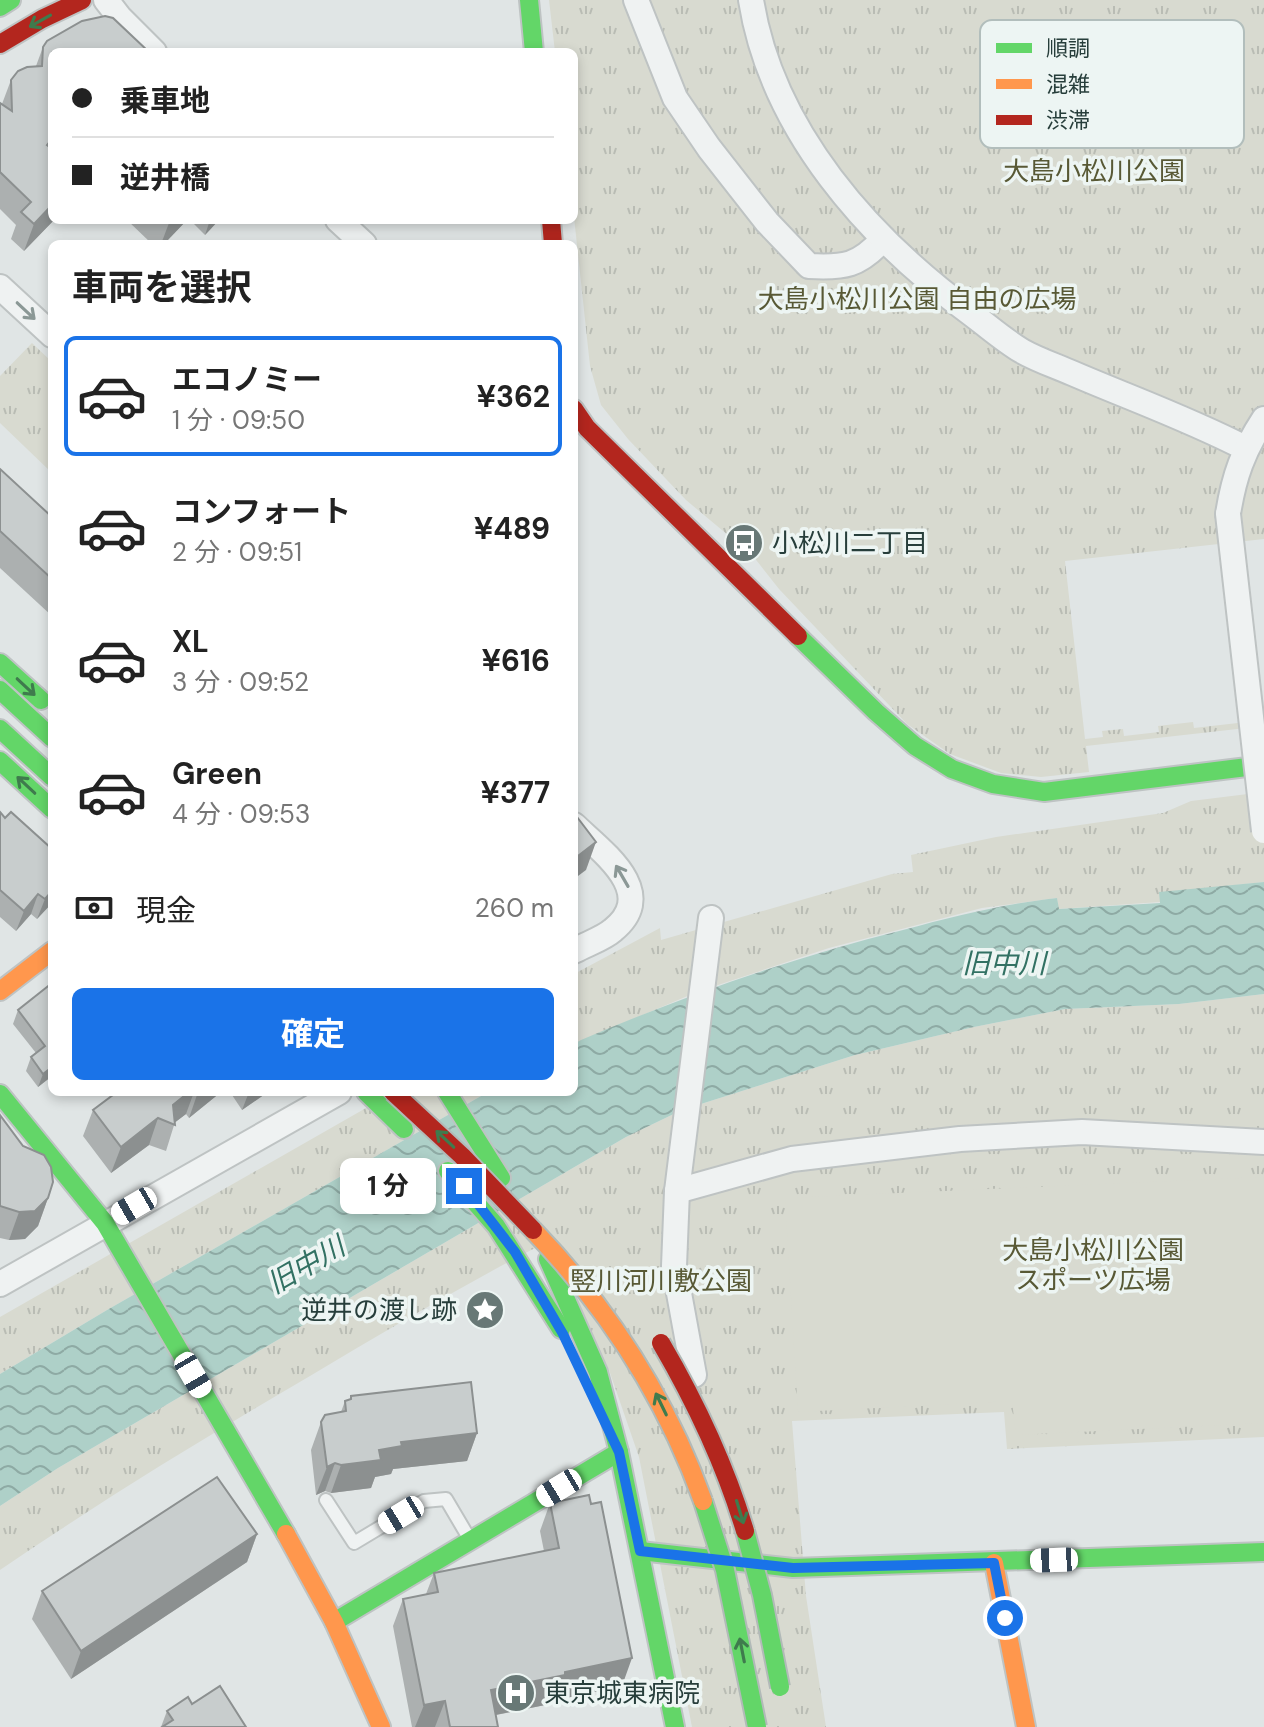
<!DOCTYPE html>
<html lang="ja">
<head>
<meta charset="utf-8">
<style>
	body { margin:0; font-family:"DM Sans","Noto Sans JP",sans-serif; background:#f6f6f6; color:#222; height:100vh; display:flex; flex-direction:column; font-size:30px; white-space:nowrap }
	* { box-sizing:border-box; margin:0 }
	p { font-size:26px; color:#767676 }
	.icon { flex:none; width:44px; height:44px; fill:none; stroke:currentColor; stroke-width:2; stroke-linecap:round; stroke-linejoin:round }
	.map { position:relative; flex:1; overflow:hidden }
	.drawer { position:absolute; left:48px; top:240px; width:530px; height:856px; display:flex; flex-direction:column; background:#fff; border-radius:12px; box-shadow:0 4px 12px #0003 }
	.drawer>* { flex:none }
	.hud { position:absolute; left:48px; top:48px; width:530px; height:176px; border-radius:12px; box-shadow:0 4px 12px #0003; display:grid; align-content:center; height:176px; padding:0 24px; background:#fff }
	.end { position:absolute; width:36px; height:36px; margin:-18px; border:10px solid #1a73e8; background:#fff; box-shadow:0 0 0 4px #fff }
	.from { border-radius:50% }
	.bubble { position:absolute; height:56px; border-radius:12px; background:#fff; box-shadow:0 4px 12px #0003; font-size:26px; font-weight:700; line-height:56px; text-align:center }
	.car { position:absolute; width:24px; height:48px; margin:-24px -12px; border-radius:10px; box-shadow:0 0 6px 2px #0007; background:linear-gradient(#fff 24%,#345 0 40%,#fff 0 76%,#345 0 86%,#fff 0) }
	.hud b { display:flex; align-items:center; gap:28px; height:76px; font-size:30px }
	.hud b+b { border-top:2px solid #e0e0e0 }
	.hud i { width:20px; height:20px; background:#222 }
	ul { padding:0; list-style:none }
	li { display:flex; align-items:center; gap:24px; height:120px; margin:0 16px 12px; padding:0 8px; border:4px solid transparent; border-radius:12px }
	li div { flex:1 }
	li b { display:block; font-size:30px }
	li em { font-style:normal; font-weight:700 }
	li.active { border-color:#1a73e8 }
	li>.icon { width:72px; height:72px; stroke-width:1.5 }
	h2 { padding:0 24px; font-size:36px; line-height:96px }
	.pay { display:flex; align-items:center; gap:20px; height:88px; padding:0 24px; font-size:30px }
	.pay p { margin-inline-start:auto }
	.button { display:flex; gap:16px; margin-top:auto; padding:16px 24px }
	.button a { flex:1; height:92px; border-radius:12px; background:#1a73e8; color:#fff; font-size:32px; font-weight:700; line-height:92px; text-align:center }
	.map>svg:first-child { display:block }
	.grass { fill:url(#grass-tufts) }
	.garden { fill:#d8dad0 }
	.water { fill:url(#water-waves) }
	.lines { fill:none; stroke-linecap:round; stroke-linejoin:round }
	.lane-casing { stroke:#bec3c3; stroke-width:16 }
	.street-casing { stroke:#bec3c3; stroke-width:28 }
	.fast-casing { stroke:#bec3c3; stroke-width:22 }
	.slow-casing { stroke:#bec3c3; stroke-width:22 }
	.jam-casing { stroke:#bec3c3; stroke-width:22 }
	.lane { stroke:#eff2f2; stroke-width:12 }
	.street { stroke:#eff2f2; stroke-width:24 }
	.fast { stroke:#63d668; stroke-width:18 }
	.slow { stroke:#ff974d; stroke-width:18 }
	.jam { stroke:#b3261e; stroke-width:18 }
	.street-bridge-casing { stroke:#bec3c3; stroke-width:28; stroke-linecap:butt }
	.fast-bridge-casing { stroke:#b2bab8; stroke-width:22; stroke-linecap:butt }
	.slow-bridge-casing { stroke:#b2bab8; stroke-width:22; stroke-linecap:butt }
	.jam-bridge-casing { stroke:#b2bab8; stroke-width:22; stroke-linecap:butt }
	.street-bridge { stroke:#eff2f2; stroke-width:24 }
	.fast-bridge { stroke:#63d668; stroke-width:18 }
	.slow-bridge { stroke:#ff974d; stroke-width:18 }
	.jam-bridge { stroke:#b3261e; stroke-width:18 }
	.wall { fill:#acb0b0 }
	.shaded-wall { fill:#8c9090 }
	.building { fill:#c8cdcd; stroke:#8c9090; stroke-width:2 }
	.oneway { stroke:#3f7b4d }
	.oneway2 { stroke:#8b9896 }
	.route { stroke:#1a73e8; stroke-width:10 }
	.labels { text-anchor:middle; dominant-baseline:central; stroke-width:7; stroke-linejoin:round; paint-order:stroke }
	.park-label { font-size:26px; fill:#585935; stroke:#edf5f3 }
	.poi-label { font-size:26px; fill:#273e3b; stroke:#edf5f3; text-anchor:start }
	.water-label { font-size:28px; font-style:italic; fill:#327163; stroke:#edf5f3 }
	.key { fill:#edf5f3; stroke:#b2bebc; stroke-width:2 }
	.key-label { font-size:22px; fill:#273e3b }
</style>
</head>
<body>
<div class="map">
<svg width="1264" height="1727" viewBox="0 0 1264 1727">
	<defs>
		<pattern id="grass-tufts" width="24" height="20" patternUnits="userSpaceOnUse" patternTransform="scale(2)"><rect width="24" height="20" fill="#d8dad0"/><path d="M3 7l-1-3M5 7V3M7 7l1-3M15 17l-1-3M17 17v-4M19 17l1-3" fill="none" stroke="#b9bcb4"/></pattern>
		<pattern id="water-waves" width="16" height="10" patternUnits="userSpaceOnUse" patternTransform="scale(2)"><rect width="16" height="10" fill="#aed0c8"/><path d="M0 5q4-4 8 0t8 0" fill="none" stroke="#8eaaa4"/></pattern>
	</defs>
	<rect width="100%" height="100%" fill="#e0e5e5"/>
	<g class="grass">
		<path d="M549,0h715v539l-199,22 20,178 18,-2 -1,-6 21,-2 1,7 35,-4 -1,-6 35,-4 1,6 70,-8v6l-178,20 3,26 -48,5 -40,-4 -51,-19 -43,-30 -128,-135 -26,-33 -67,-56 -58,-61 -27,-34 -11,-39 -16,-149v-165h-19z"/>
		<path d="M32,343l20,19v111l-52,-50v-47z"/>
		<path d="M1264,792v90l-104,11v9l-102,7 -1,-11 -75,10 -153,40 -132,44 -123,52v-70l86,-46 1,12 231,-66 21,-2 -2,-17 85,-18 167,-24 28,-12z"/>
		<path d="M1264,994v443l-257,12 -3,-37 -212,9 14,175 20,131h-134l-53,-270 -30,-87 -66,-126c-80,41 -156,86 -233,132 -106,62 -209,125 -310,194v-64l58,-38 568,-331 56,-27 173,-55 119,-28 91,-18 114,-5z"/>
		<path d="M394,1092h94l-381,218 -107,64v-57z"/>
	</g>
	<path class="garden" d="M1264,1177v246l-248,12 -4,-34 -214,11 -13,-214z"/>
	<path class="water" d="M1264,882v112l-85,10 -114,5 -91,18 -119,28 -173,55 -56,27 -568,331 -58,38v-132l107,-64 381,-218h86v-48l7,-4c105,-45 211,-82 322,-110 52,-14 100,-26 154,-32l2,11 101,-6 -1,-11z"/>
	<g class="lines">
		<defs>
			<path id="lane" d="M326,1500l28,43 70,-42 22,-2 23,39"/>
			<g id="street">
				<path d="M106,0l14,18 34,34"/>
				<path d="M636,0l39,98 34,50 58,74 42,44c35,2 50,0 74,-27"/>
				<path d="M751,0c21,131 118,239 222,315 16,12 32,26 49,36 16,9 34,15 50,22 58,25 117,46 173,75"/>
				<path d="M338,220l26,24"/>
				<path d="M0,287l52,48"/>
				<path d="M1228,514c6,-38 15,-63 36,-95"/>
				<path d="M574,825c27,26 86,67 39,105 -10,9 -27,14 -39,21"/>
				<path d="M677,1191l115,-32 168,-20 122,-7 182,10"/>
				<path d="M0,1284l339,-192"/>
				<path d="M694,1375l-20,-109 3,-75 34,-273"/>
			</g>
			<g id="fast">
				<path d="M529,0l5,52"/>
				<path d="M0,7l11,-7"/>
				<path d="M798,636l78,76 39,34 37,23 41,15 51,8 220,-27"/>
				<path d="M0,663l41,37"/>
				<path d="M0,690l52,48"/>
				<path d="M0,729l52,48"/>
				<path d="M0,761l52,48"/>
				<path d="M366,1092l38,37"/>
				<path d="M447,1092l54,86"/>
				<path d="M0,1094l105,129 181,311"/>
				<path d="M448,1171l48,55 65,103"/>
				<path d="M548,1259l50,113 21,80 56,275"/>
				<path d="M640,1551l153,17 471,-16"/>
				<path d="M334,1622l285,-170"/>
			</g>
			<g id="slow">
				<path d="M0,991l52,-40"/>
				<path d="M286,1534l48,88 47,105"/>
				<path d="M994,1563l32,164"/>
			</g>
			<g id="jam">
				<path d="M0,44l42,-25 40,-19"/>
				<path d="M551,220l2,24"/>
				<path d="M574,409l13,19 211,208"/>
			</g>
		</defs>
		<use href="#lane" class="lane-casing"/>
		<use href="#street" class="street-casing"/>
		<use href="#fast" class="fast-casing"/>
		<use href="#slow" class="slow-casing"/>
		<use href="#jam" class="jam-casing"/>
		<use href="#lane" class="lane"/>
		<use href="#street" class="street"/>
		<use href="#fast" class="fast"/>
		<use href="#slow" class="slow"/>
		<use href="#jam" class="jam"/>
		<defs>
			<path id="street-bridge" d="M1228,514l36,317"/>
			<g id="fast-bridge">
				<path d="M703,1501l22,69 32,157"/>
				<path d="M745,1531l17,64 18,92"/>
			</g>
			<path id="slow-bridge" d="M533,1230c76,79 133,168 170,271"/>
			<g id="jam-bridge">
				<path d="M393,1092l69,64 71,74"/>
				<path d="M661,1343c35,60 64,121 84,188"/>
			</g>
		</defs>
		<use href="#street-bridge" class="street-bridge-casing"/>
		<use href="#fast-bridge" class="fast-bridge-casing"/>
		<use href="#slow-bridge" class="slow-bridge-casing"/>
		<use href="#jam-bridge" class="jam-bridge-casing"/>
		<use href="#street-bridge" class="street-bridge"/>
		<use href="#fast-bridge" class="fast-bridge"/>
		<use href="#slow-bridge" class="slow-bridge"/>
		<use href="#jam-bridge" class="jam-bridge"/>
	</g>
	<g class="wall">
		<path d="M43,47l9,5v168h2l-30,31 -13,-12 5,-14 -16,-16v-106l2,1 9,-24 25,-14z"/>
		<path d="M127,220h60l-23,24h-12z"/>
		<path d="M190,220h29l-14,15z"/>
		<path d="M0,469l52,48v99l-52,-48z"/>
		<path d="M0,812l52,91 -15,16 -6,-5 -15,17 -16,-14z"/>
		<path d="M52,983v93l-14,11 -12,-16 5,-14 5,-4 -23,-29 5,-14z"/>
		<path d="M117,1092h104l-32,26 -3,-4 -11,8 -9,29 -17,-6 -38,28 -28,-37 10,-26z"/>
		<path d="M230,1092h38l-26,18z"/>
		<path d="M0,1115l48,83 -10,28 -13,13 -16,1 -9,-2z"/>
		<path d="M351,1396l126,37 -10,28 -74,8 -2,5 -16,3 -4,11 -40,5 -6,-2 -9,4 -5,-45 10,-28 20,-10 4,-11 5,-1z"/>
		<path d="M550,1503l72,183 -66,14 -1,3 -59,12 2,12h-86l-19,-101 10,-27 23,-5 8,-21 110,-22 -4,-20z"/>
		<path d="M257,1534l-10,28 -176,117 -39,-60 10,-28z"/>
		<path d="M192,1704l54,23h-85l6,-16z"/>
	</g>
	<g class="shaded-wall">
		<path d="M52,205v15h2l-30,31 10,-27z"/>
		<path d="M171,220h16l-23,24h-3l8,-21z"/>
		<path d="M210,220h9l-14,15z"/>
		<path d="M596,842l-10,28 -12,9v-20z"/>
		<path d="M52,891v12l-15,16 8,-20z"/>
		<path d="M38,894l-7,20 -15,17 8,-20z"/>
		<path d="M52,1067v9l-14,11 5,-13z"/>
		<path d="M189,1092h5l-8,22 -13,10v-19z"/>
		<path d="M198,1092h23l-32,26z"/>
		<path d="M249,1092h19l-26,18z"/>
		<path d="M158,1118l-9,27 -38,28 10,-26z"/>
		<path d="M48,1198l-10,28 -13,13 -16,1 10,-28z"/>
		<path d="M477,1433l-10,28 -74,8 -2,5 -16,3 -4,11 -40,5 10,-28 60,-23z"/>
		<path d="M335,1463l-10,28 -9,4 11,-28z"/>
		<path d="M257,1534l-10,28 -176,117 10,-28z"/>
		<path d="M632,1658l-10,28 -66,14 -1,3 -75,15 11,-28 74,-18z"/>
		<path d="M445,1701l-10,26h-20l9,-22z"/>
	</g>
	<g class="building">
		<path d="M105,16l8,2 36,34h-97v87l-5,6 5,4v56l-18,19 -13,-12 10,-10 -31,-30v-69l12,8 -1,-31 7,-9 9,-4 15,-1 1,-19 4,-6 35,-20z"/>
		<path d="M0,469l52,48v62l-52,-48z"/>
		<path d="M0,812l5,6 6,-6 41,37v42l-7,8 -7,-5 -14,17 -24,-21z"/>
		<path d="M574,813l22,29 -22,17z"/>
		<path d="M52,983v84l-9,7 -12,-17 14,-11 -27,-36z"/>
		<path d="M117,1092h72l-16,13 2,20 -17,-7 -37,29 -28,-37z"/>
		<path d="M0,1115l23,31 21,9 7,12 2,15 -5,16 -13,13 -16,1 -19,-6z"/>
		<path d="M471,1382l6,51 -76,9 1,4 -23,4 2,10 -40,5 -6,-2 -8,4 -6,-45 4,-7 21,-4 -1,-10 6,-2v-3z"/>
		<path d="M217,1477l40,57 -176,117 -39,-60z"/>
		<path d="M589,1495l2,9 10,-2 31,156 -67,14v3l-74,15 7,37h-48l-5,-26 -21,4 -21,-106 35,-7 -4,-19 125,-25 -9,-45z"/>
		<path d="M220,1686l26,41h-84l11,-7 -6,-9 21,-14 4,7z"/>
	</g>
	<defs><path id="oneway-shaft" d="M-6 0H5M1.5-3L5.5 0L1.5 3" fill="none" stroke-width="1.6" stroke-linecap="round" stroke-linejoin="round" transform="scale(2)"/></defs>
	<g class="oneway">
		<use href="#oneway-shaft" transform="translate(40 21) rotate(151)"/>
		<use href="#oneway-shaft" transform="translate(26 687) rotate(43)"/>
		<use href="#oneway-shaft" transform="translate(26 785) rotate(-137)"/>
		<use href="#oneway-shaft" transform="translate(445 1139) rotate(-137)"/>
		<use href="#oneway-shaft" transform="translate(661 1404) rotate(-116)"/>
		<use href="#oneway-shaft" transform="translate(740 1512) rotate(73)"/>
		<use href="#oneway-shaft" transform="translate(742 1650) rotate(-101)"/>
	</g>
	<g class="oneway2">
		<use href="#oneway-shaft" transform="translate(26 311) rotate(43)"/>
		<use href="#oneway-shaft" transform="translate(622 876) rotate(-120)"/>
	</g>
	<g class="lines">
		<path class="route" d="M464,1186l51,66 48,82 56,118 21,99 153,17 201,-5 11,55"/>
	</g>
	<defs>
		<symbol id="bus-disc" viewBox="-11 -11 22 22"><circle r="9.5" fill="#687876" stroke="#edf5f3"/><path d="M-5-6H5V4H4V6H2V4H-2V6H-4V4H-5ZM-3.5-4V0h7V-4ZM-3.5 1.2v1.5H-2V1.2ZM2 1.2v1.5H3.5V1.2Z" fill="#fff"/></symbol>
		<symbol id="sight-disc" viewBox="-11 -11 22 22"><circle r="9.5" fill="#687876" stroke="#edf5f3"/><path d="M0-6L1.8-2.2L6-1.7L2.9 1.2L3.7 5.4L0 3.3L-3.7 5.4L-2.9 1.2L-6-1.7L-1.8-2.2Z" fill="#fff"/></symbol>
		<symbol id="hospital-disc" viewBox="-11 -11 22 22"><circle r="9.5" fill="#687876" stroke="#edf5f3"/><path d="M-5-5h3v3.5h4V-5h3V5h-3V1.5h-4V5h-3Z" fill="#fff"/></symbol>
	</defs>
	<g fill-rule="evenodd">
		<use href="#bus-disc" x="722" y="521" width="44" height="44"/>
		<use href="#sight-disc" x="463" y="1288" width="44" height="44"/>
		<use href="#hospital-disc" x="494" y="1671" width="44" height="44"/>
	</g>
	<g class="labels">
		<g class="park-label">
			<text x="1094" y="171">大島小松川公園</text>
			<text x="917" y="299">大島小松川公園 自由の広場</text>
			<text x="1093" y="1250">大島小松川公園<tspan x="1093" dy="30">スポーツ広場</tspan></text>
			<text x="661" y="1281">竪川河川敷公園</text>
		</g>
		<g class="poi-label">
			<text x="772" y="543">小松川二丁目</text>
			<text x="457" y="1310" text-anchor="end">逆井の渡し跡</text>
			<text x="544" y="1693">東京城東病院</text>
		</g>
		<g class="water-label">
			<text x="1004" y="963">旧中川</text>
			<text transform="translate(306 1265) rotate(-30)">旧中川</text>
		</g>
	</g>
	<rect x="980" y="20" width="264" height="128" rx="12" class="key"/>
	<rect x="996" y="43" width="36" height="10" fill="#63d668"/>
	<rect x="996" y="79" width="36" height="10" fill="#ff974d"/>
	<rect x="996" y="115" width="36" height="10" fill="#b3261e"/>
	<g class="key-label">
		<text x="1046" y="56">順調</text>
		<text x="1046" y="92">混雑</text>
		<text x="1046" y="128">渋滞</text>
	</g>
</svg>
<i class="end from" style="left:1005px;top:1618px"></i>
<i class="end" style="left:464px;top:1186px"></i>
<div class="bubble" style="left:340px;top:1158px;width:96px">1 分</div>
<i class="car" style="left:134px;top:1206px;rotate:240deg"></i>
<i class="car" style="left:193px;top:1375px;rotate:150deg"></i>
<i class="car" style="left:559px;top:1488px;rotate:239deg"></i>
<i class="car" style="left:401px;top:1515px;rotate:239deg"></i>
<i class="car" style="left:1054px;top:1560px;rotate:268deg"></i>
<div class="hud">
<b><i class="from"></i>乗車地</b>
<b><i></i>逆井橋</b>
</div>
<section class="drawer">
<h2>車両を選択</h2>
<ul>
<li class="active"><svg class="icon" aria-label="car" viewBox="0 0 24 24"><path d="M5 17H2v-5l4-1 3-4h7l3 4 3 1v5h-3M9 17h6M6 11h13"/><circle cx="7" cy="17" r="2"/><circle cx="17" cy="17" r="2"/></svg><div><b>エコノミー</b><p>1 分 · 09:50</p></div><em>¥362</em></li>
<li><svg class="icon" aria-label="car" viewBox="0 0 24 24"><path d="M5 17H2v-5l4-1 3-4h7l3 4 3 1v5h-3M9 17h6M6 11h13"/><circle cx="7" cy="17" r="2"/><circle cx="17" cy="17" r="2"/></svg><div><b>コンフォート</b><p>2 分 · 09:51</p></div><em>¥489</em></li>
<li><svg class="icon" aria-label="car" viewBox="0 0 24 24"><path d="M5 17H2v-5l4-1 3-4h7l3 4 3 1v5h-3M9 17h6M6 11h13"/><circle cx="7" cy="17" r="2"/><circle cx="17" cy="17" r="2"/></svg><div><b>XL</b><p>3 分 · 09:52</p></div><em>¥616</em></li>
<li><svg class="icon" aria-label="car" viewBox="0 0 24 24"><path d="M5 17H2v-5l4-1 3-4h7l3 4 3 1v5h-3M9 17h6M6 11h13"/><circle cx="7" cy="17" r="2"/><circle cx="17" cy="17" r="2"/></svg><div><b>Green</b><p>4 分 · 09:53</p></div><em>¥377</em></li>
</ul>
<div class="pay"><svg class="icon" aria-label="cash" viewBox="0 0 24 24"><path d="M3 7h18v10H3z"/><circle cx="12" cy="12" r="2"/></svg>現金<p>260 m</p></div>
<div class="button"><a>確定</a></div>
</section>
</div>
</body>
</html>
